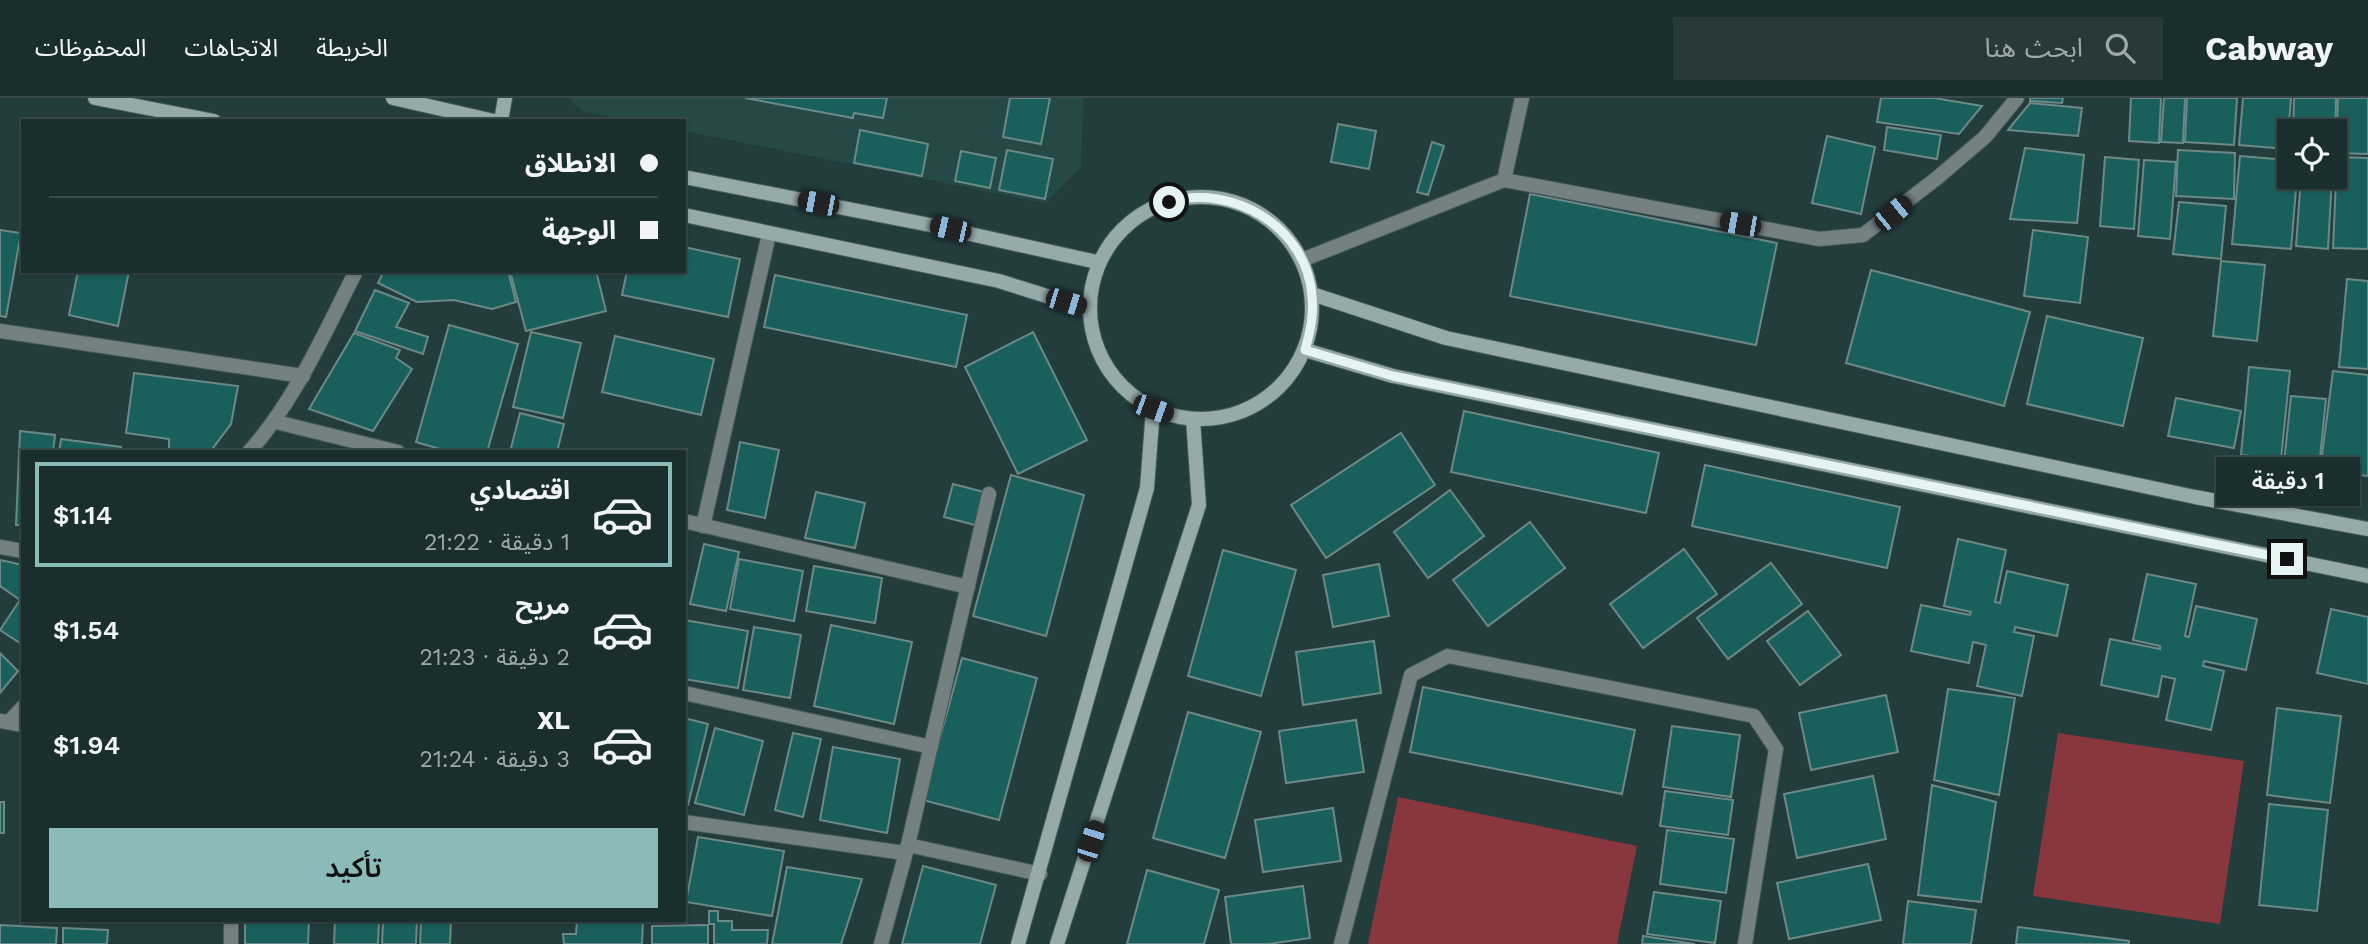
<!DOCTYPE html>
<html lang="ar">
<head>
<meta charset="utf-8">
<style>
	body { margin:0; font-family:"Work Sans","Noto Sans Arabic",sans-serif; background:#273a39; color:#f1f3f6; direction:rtl; height:100vh; display:flex; flex-direction:column; font-size:26px; white-space:nowrap }
	* { box-sizing:border-box; margin:0 }
	p { font-size:23px; color:#9fa8aa }
	.icon { flex:none; width:38px; height:38px; fill:none; stroke:currentColor; stroke-width:2; stroke-linecap:round; stroke-linejoin:round }
	.map { position:relative; flex:1; overflow:hidden; direction:ltr }
	.sheet { position:absolute; left:21px; top:352px; width:665px; height:472px; display:flex; flex-direction:column; background:#1a2e2d; border-radius:0px; box-shadow:0 2px 5px #0004,0 0 0 2px #384a49; direction:rtl }
	.sheet>* { flex:none }
	.banner { position:absolute; left:21px; top:21px; width:665px; height:154px; border-radius:0px; box-shadow:0 2px 5px #0004,0 0 0 2px #384a49; direction:rtl; display:grid; align-content:center; height:154px; padding:0 28px; background:#1a2e2d }
	.tools { position:absolute; left:2277px; top:21px; display:grid; gap:14px }
	.tools a { display:grid; place-items:center; width:70px; height:70px; border-radius:0px; background:#1a2e2d; box-shadow:0 2px 5px #0004,0 0 0 2px #384a49; font-size:35px }
	.end { position:absolute; width:32px; height:32px; margin:-16px; border:9px solid #e5f4f2; background:#111; box-shadow:0 0 0 4px #111 }
	.from { border-radius:50% }
	.bubble { position:absolute; height:49px; border-radius:0px; background:#1a2e2d; box-shadow:0 2px 5px #0004,0 0 0 2px #384a49; font-size:23px; font-weight:600; line-height:49px; text-align:center; direction:rtl }
	.car { position:absolute; width:21px; height:42px; margin:-21px -10px; border-radius:9px; box-shadow:0 0 5px 2px #0007; background:linear-gradient(#222 24%,#8ab4d8 0 40%,#222 0 76%,#8ab4d8 0 86%,#222 0) }
	.banner b { display:flex; align-items:center; gap:24px; height:66px; font-size:26px }
	.banner b+b { border-top:2px solid #384a49 }
	.banner i { width:18px; height:18px; background:#f1f3f6 }
	ul { padding:12px 0 0; list-style:none }
	li { display:flex; align-items:center; gap:21px; height:105px; margin:0 14px 10px; padding:0 14px; border:4px solid transparent; border-radius:0px }
	li div { flex:1 }
	li b { display:block; font-size:26px }
	li em { font-style:normal; font-weight:600 }
	li.on { border-color:#8bbbb9 }
	li>.icon { width:63px; height:63px; stroke-width:1.5 }
	.primary-button { display:flex; gap:14px; margin-top:auto; padding:14px 28px }
	.primary-button a { flex:1; height:80px; border-radius:0px; background:#8bbbb9; color:#111; font-size:28px; font-weight:600; line-height:80px; text-align:center }
	header { display:flex; align-items:center; gap:42px; box-sizing:border-box; height:98px; padding:0 35px; background:#1a2e2d; border-bottom:2px solid #384a49 }
	header strong { font-size:33px }
	nav { display:flex; gap:38px; margin-inline-start:auto; font-size:24px }
	.search { width:490px; height:63px; background:#273a39; display:flex; align-items:center; gap:18px; box-sizing:border-box; padding:0 24px; border-radius:0px; color:#9fa8aa; font-size:26px }
	.map>svg:first-child { display:block }
	.built { fill:#254947 }
	.green { fill:#88373e }
	.building { fill:#19605d; stroke:#6d8987; stroke-width:2 }
	.lines { fill:none; stroke-linecap:round; stroke-linejoin:round }
	.street-casing { stroke:#425a59; stroke-width:16 }
	.secondary-casing { stroke:#425a59; stroke-width:16 }
	.street { stroke:#758180; stroke-width:14 }
	.secondary { stroke:#96aaa8; stroke-width:14 }
	.route { stroke:#e5f4f2; stroke-width:9 }
</style>
</head>
<body>
<header>
<strong>Cabway</strong>
<div class="search"><svg class="icon" aria-label="search" viewBox="0 0 24 24"><circle cx="10" cy="10" r="6"/><path d="M15 15l6 6"/></svg>ابحث هنا</div>
<nav><a>الخريطة</a><a>الاتجاهات</a><a>المحفوظات</a></nav>
</header>
<div class="map">
<svg width="2368" height="846" viewBox="0 0 2368 846">
	<rect width="100%" height="100%" fill="#233d3c"/>
	<path class="built" d="M569,0h514l-2,69 -35,36 -362,-72v-10h-53l-50,-10z"/>
	<g class="green">
		<path d="M2058,635l186,28 -24,163 -187,-28z"/>
		<path d="M1398,699l239,49 -20,98h-249z"/>
	</g>
	<g class="building">
		<path d="M745,0h142l-4,20 -29,-5 -1,5z"/>
		<path d="M1010,0h40l-9,46 -38,-7z"/>
		<path d="M1881,0h53l48,8 -23,28 -82,-12z"/>
		<path d="M2030,0h33l-1,5 -32,-2z"/>
		<path d="M2131,0h30l-2,45 -30,-2z"/>
		<path d="M2164,0h21l-2,45 -22,-1z"/>
		<path d="M2187,0h50l-3,47 -49,-3z"/>
		<path d="M2243,0h48l-4,51 -48,-4z"/>
		<path d="M2294,0h42l-1,47 -1,-14h-41z"/>
		<path d="M2338,0h30v56l-32,-1z"/>
		<path d="M2030,5l52,5 -4,28 -70,-6z"/>
		<path d="M1338,26l38,7 -7,38 -38,-7z"/>
		<path d="M1887,29l54,8 -4,24 -53,-9z"/>
		<path d="M860,32l68,14 -6,32 -68,-13z"/>
		<path d="M1827,38l48,11 -14,67 -49,-11z"/>
		<path d="M1432,44l12,4 -16,49 -11,-3z"/>
		<path d="M2025,50l59,7 -7,68 -67,-4z"/>
		<path d="M1007,52l46,9 -8,40 -46,-9z"/>
		<path d="M2178,52l57,3 -1,46 -58,-3z"/>
		<path d="M961,53l35,7 -6,30 -35,-7z"/>
		<path d="M2240,58l49,4v17h8l-6,72 -59,-5z"/>
		<path d="M2105,59l34,3 -5,69 -34,-3z"/>
		<path d="M2337,59l31,1v91l-35,-1z"/>
		<path d="M2144,62l32,2 -6,77 -32,-3z"/>
		<path d="M2301,79h31l-4,72 -32,-3z"/>
		<path d="M1530,96l247,49 -21,102 -246,-49z"/>
		<path d="M2179,104l47,4 -5,53 -48,-5z"/>
		<path d="M0,132l21,3 -15,84 -6,-1z"/>
		<path d="M2033,132l55,7 -8,66 -56,-7z"/>
		<path d="M684,149l56,12 -12,58 -106,-22 5,-24h57z"/>
		<path d="M2221,163l44,4 -8,76 -44,-5z"/>
		<path d="M1871,172l159,42 -26,94 -158,-43z"/>
		<path d="M78,173h51l-11,55 -49,-11z"/>
		<path d="M384,173h124l8,31 -24,7 -38,-9 -37,2 -39,-19z"/>
		<path d="M510,173h86l10,40 -80,20z"/>
		<path d="M775,177l192,40 -11,52 -192,-40z"/>
		<path d="M2347,181l21,2v88l-29,-2z"/>
		<path d="M375,192l34,13 -13,24 32,10 -5,17 -68,-23z"/>
		<path d="M2047,218l96,22 -20,88 -96,-22z"/>
		<path d="M449,227l69,19 -31,108h-37l-34,-10z"/>
		<path d="M531,234l50,11 -18,75 -50,-11z"/>
		<path d="M1033,234l54,108 -69,34 -53,-107z"/>
		<path d="M354,235l46,17 -4,8 16,11 -39,62 -64,-22z"/>
		<path d="M615,238l99,23 -13,56 -99,-23z"/>
		<path d="M2249,269l41,4 -9,88 -40,-4z"/>
		<path d="M2333,273l35,4v101l-48,-6z"/>
		<path d="M134,275l104,13 -7,38 -21,28h-41v-13l-43,-6z"/>
		<path d="M2291,298l35,3 -7,68 -35,-4z"/>
		<path d="M2176,300l65,13 -7,37 -66,-12z"/>
		<path d="M1464,313l195,42 -13,60 -195,-41z"/>
		<path d="M520,315l44,11 -7,28h-47z"/>
		<path d="M20,333l35,4 -2,17h-30v73h-7z"/>
		<path d="M1401,335l34,52 -109,73 -35,-53z"/>
		<path d="M61,341l60,8v5h-62z"/>
		<path d="M740,344l39,8 -14,68 -38,-8z"/>
		<path d="M1705,367l195,42 -13,61 -195,-42z"/>
		<path d="M1011,377l73,20 -38,141 -73,-20z"/>
		<path d="M953,386l31,8 -9,33 -31,-8z"/>
		<path d="M1450,392l34,46 -56,42 -34,-46z"/>
		<path d="M816,394l49,11 -10,45 -50,-10z"/>
		<path d="M1530,424l35,46 -77,58 -35,-46z"/>
		<path d="M1958,441l48,11 -11,52 5,1 7,-32 61,14 -11,51 -42,-9 -1,5 20,4 -12,60 -45,-10 9,-41 -13,-3 -4,21 -58,-12 10,-46 49,10 1,-3 -27,-6z"/>
		<path d="M704,446l35,8 -13,59 -36,-7z"/>
		<path d="M1684,451l33,45 -74,54 -33,-44z"/>
		<path d="M1223,452l73,20 -35,126 -73,-20z"/>
		<path d="M739,461l64,12 -9,50 -64,-12z"/>
		<path d="M0,462l23,5v80l-23,-15 20,-30 -20,-14z"/>
		<path d="M1771,465l31,41 -74,55 -31,-41z"/>
		<path d="M1379,466l10,52 -56,11 -10,-52z"/>
		<path d="M814,468l68,12 -7,45 -69,-12z"/>
		<path d="M2147,476l49,10 -11,52 4,1 7,-31 61,13 -11,51 -42,-9 -1,5 21,5 -13,59 -45,-10 9,-41 -13,-3 -4,21 -57,-12 9,-46 50,10v-3l-27,-6z"/>
		<path d="M2331,511l37,8v67l-51,-11z"/>
		<path d="M1808,513l33,44 -41,30 -33,-44z"/>
		<path d="M684,522l64,11 -10,57 -54,-9z"/>
		<path d="M831,527l81,17 -18,82 -80,-18z"/>
		<path d="M754,529l47,8 -11,63 -47,-8z"/>
		<path d="M1374,543l7,52 -78,12 -7,-53z"/>
		<path d="M0,555l18,18 -18,22z"/>
		<path d="M962,560l75,20 -38,142 -76,-20z"/>
		<path d="M1423,589l212,43 -13,64 -212,-42z"/>
		<path d="M1948,591l67,9 -16,97 -65,-15z"/>
		<path d="M1886,597l12,57 -87,18 -12,-57z"/>
		<path d="M2277,610l64,8 -11,87 -63,-8z"/>
		<path d="M1188,614l73,20 -36,126 -72,-20z"/>
		<path d="M684,620l24,6 -20,81h-4z"/>
		<path d="M1356,622l8,52 -78,11 -7,-52z"/>
		<path d="M1672,628l68,9 -9,62 -68,-10z"/>
		<path d="M715,630l48,13 -19,74 -49,-12z"/>
		<path d="M793,635l28,6 -18,78 -28,-7z"/>
		<path d="M833,649l67,12 -13,74 -67,-13z"/>
		<path d="M1873,678l13,63 -89,19 -13,-64z"/>
		<path d="M1932,687l64,17 -15,100 -63,-7z"/>
		<path d="M1665,693l68,9 -5,35 -68,-9z"/>
		<rect x="0" y="704" width="4" height="31"/>
		<path d="M2269,706l59,6 -11,101 -58,-6z"/>
		<path d="M1333,710l8,53 -78,11 -8,-52z"/>
		<path d="M1667,732l67,9 -8,54 -66,-9z"/>
		<path d="M698,739l86,14 -12,65 -86,-14z"/>
		<path d="M1868,766l13,56 -92,19 -12,-56z"/>
		<path d="M923,768l73,19 -16,59h-78z"/>
		<path d="M787,769l75,12 -21,65h-69z"/>
		<path d="M1147,772l72,20 -15,54h-77z"/>
		<path d="M1303,788l7,52 -42,6h-37l-6,-47z"/>
		<path d="M1654,794l67,9 -6,42 -68,-9z"/>
		<path d="M1908,803l68,9 -5,34h-68z"/>
		<path d="M709,813h9v10h14v9h36l-1,14h-53v-20h-5z"/>
		<path d="M245,822h64l-1,24h-63z"/>
		<path d="M335,822h44l-1,24h-44z"/>
		<path d="M383,822h34l-1,24h-34z"/>
		<path d="M421,822h30l-1,24h-30z"/>
		<path d="M577,822h66l-1,24h-78l-1,-10h13z"/>
		<path d="M0,827l57,3 -1,16h-56z"/>
		<path d="M708,827v19h-56v-18z"/>
		<path d="M2018,829l111,14v3h-113z"/>
		<path d="M63,830l45,2 -1,14h-44z"/>
		<path d="M1643,838l52,8h-53z"/>
	</g>
	<g class="lines">
		<defs>
			<g id="street">
				<path d="M1504,82l315,59 44,-4 74,-57 48,-41 32,-39"/>
				<path d="M1302,162l202,-80 18,-82"/>
				<path d="M0,233l303,45"/>
				<path d="M276,324l122,30"/>
				<path d="M249,354c47,-53 75,-118 107,-181"/>
				<path d="M684,423l284,66"/>
				<path d="M703,428l66,-292"/>
				<path d="M0,449l23,4"/>
				<path d="M684,595l247,54"/>
				<path d="M0,623l23,4"/>
				<path d="M9,624l14,-15"/>
				<path d="M684,724l221,31"/>
				<path d="M908,747l132,29"/>
				<path d="M231,822v24"/>
				<path d="M881,846l27,-99 81,-351"/>
				<path d="M1341,846l70,-269 37,-19 306,60 22,33 -31,195"/>
			</g>
			<g id="secondary">
				<path d="M95,0l119,23"/>
				<path d="M393,0l101,23"/>
				<path d="M501,23l4,-23"/>
				<path d="M684,79l241,47 172,38"/>
				<circle cx="1201" cy="210" r="111"/>
				<path d="M684,117l315,66 89,28"/>
				<path d="M1312,196l134,44 749,159 173,32"/>
				<path d="M1305,252l88,26 975,200"/>
				<path d="M1018,846l129,-456 6,-79"/>
				<path d="M1057,846l142,-439 -6,-86"/>
			</g>
		</defs>
		<use href="#street" class="street-casing"/>
		<use href="#secondary" class="secondary-casing"/>
		<use href="#street" class="street"/>
		<use href="#secondary" class="secondary"/>
	</g>
	<g class="lines">
		<path class="route" d="M1169,104c63,-19 138,25 143,94 2,19 -2,36 -7,54l88,26 894,183"/>
	</g>
</svg>
<div class="tools">
<a><svg class="icon" aria-label="locate" viewBox="0 0 24 24"><circle cx="12" cy="12" r="6"/><path d="M12 2v4M12 18v4M2 12h4M18 12h4"/></svg></a>
</div>
<i class="end from" style="left:1169px;top:104px"></i>
<i class="end" style="left:2287px;top:461px"></i>
<div class="bubble" style="left:2216px;top:359px;width:144px">1 دقيقة</div>
<i class="car" style="left:818px;top:105px;rotate:281deg"></i>
<i class="car" style="left:1893px;top:115px;rotate:51deg"></i>
<i class="car" style="left:1740px;top:126px;rotate:280deg"></i>
<i class="car" style="left:950px;top:131px;rotate:283deg"></i>
<i class="car" style="left:1066px;top:204px;rotate:107deg"></i>
<i class="car" style="left:1153px;top:311px;rotate:110deg"></i>
<i class="car" style="left:1091px;top:743px;rotate:18deg"></i>
<div class="banner">
<b><i class="from"></i>الانطلاق</b>
<b><i></i>الوجهة</b>
</div>
<section class="sheet">
<ul>
<li class="on"><svg class="icon" aria-label="car" viewBox="0 0 24 24"><path d="M5 17H2v-5l4-1 3-4h7l3 4 3 1v5h-3M9 17h6M6 11h13"/><circle cx="7" cy="17" r="2"/><circle cx="17" cy="17" r="2"/></svg><div><b>اقتصادي</b><p>1 دقيقة · 21:22</p></div><em>$1.14</em></li>
<li><svg class="icon" aria-label="car" viewBox="0 0 24 24"><path d="M5 17H2v-5l4-1 3-4h7l3 4 3 1v5h-3M9 17h6M6 11h13"/><circle cx="7" cy="17" r="2"/><circle cx="17" cy="17" r="2"/></svg><div><b>مريح</b><p>2 دقيقة · 21:23</p></div><em>$1.54</em></li>
<li><svg class="icon" aria-label="car" viewBox="0 0 24 24"><path d="M5 17H2v-5l4-1 3-4h7l3 4 3 1v5h-3M9 17h6M6 11h13"/><circle cx="7" cy="17" r="2"/><circle cx="17" cy="17" r="2"/></svg><div><b>XL</b><p>3 دقيقة · 21:24</p></div><em>$1.94</em></li>
</ul>
<div class="primary-button"><a>تأكيد</a></div>
</section>
</div>
</body>
</html>
